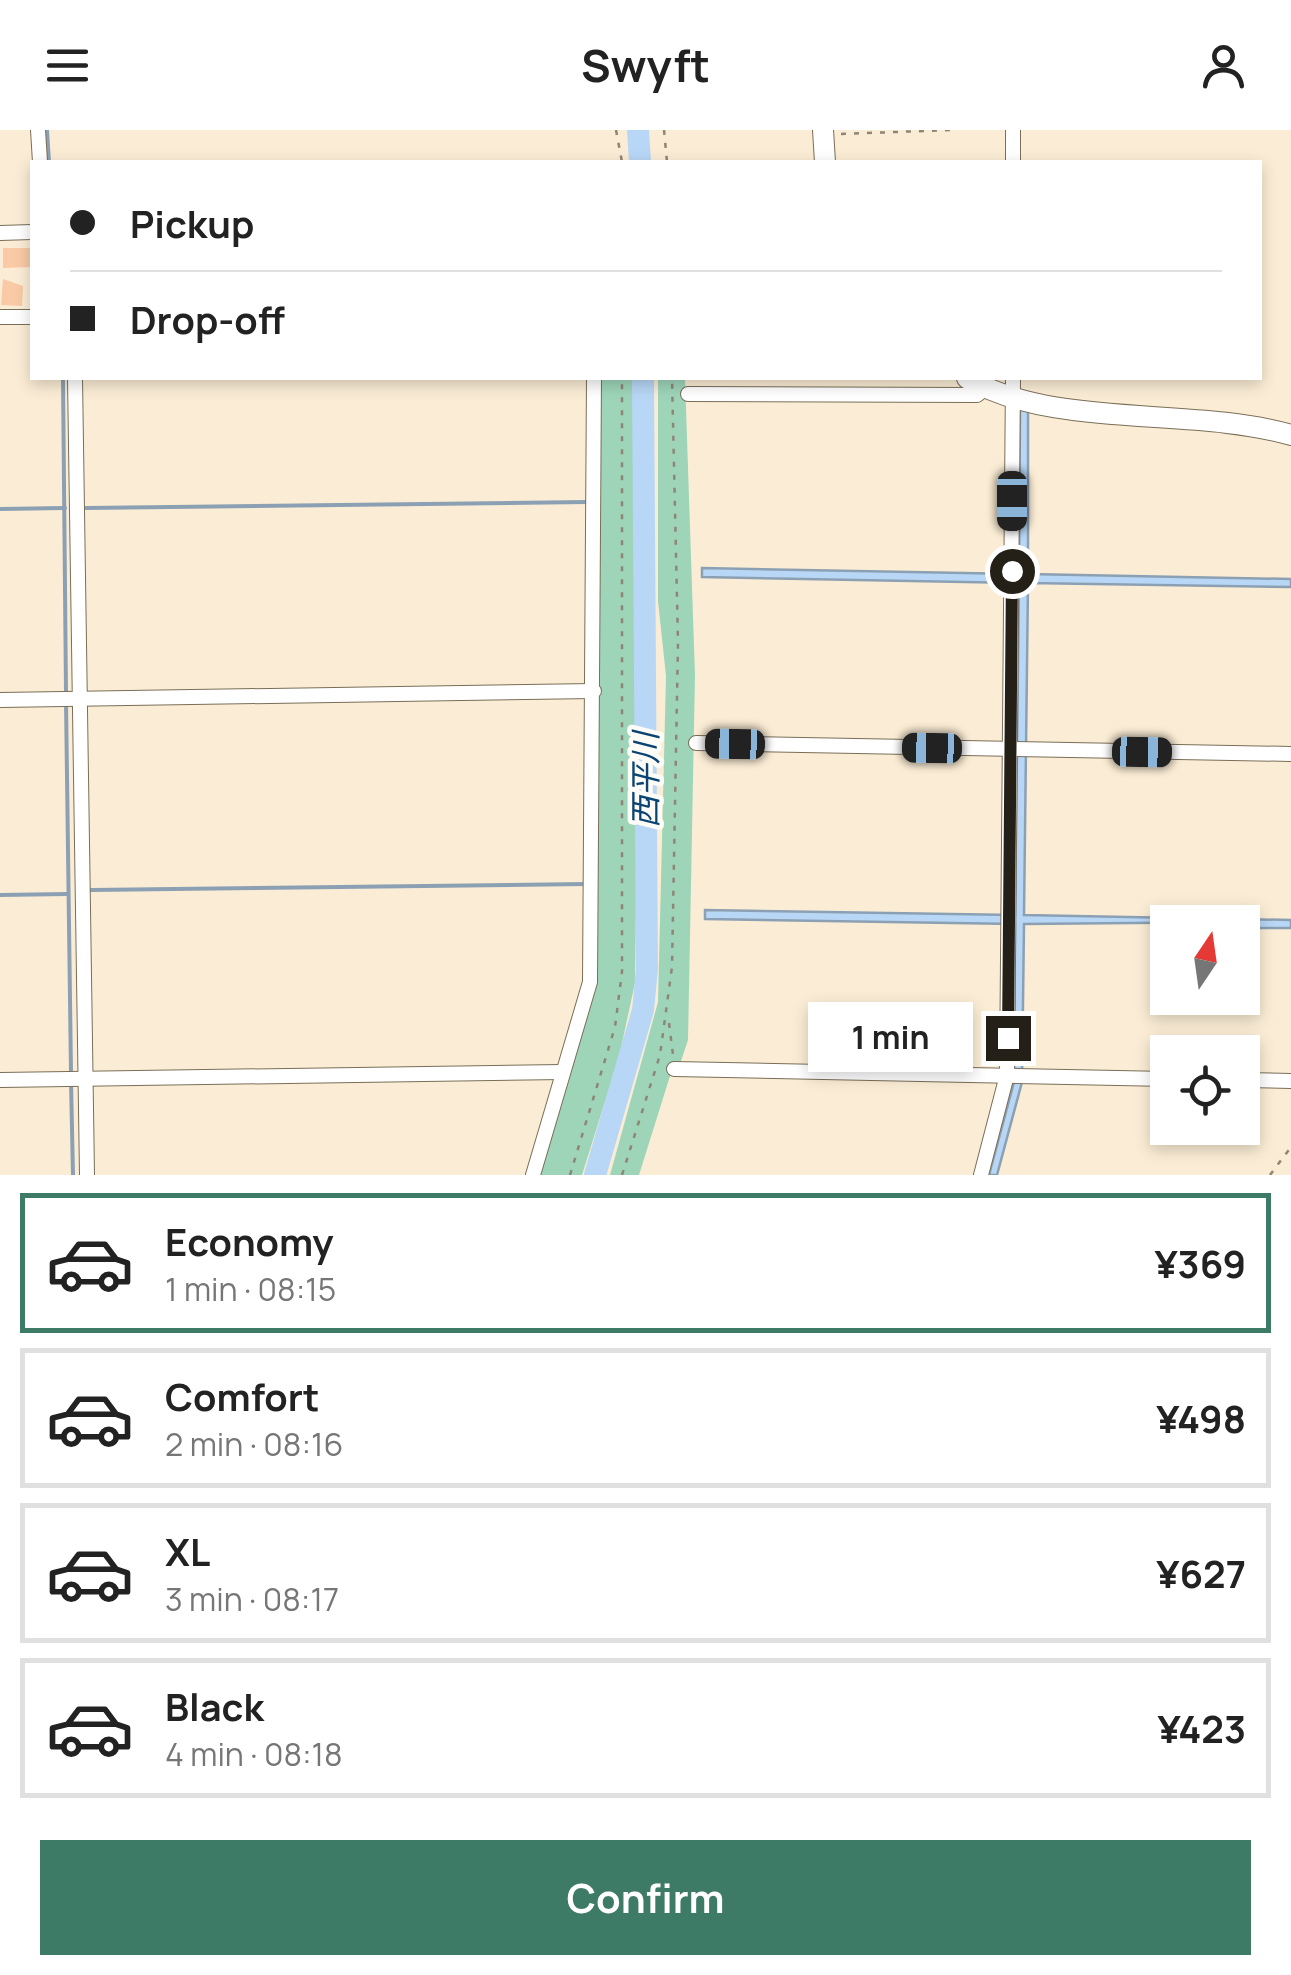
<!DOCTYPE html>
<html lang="en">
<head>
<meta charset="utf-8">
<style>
	body { margin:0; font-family:Manrope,"Noto Sans JP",sans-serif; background:#f6f6f6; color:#222; height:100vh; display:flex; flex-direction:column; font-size:38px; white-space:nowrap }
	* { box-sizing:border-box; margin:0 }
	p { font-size:32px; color:#767676 }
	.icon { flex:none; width:55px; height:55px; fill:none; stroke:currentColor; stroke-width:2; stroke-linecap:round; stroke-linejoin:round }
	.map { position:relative; height:1045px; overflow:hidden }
	.details { display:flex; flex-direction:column; background:#fff; flex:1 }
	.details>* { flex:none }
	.banner { position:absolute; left:30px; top:30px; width:1232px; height:220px; border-radius:0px; box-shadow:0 5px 15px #0003; display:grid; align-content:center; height:220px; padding:0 40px; background:#fff }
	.needle { width:65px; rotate:13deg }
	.tools { position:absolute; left:1150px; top:775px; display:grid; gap:20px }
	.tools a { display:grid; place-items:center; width:110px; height:110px; border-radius:0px; background:#fff; box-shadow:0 5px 15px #0003; font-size:50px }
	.end { position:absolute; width:45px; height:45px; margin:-22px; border:12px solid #252017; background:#fff; box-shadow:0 0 0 5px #fff }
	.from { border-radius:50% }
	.bubble { position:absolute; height:70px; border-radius:0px; background:#fff; box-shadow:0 5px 15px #0003; font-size:32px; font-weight:700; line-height:70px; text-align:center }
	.car { position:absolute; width:30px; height:60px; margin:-30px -15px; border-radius:12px; box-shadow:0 0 8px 2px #0007; background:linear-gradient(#222 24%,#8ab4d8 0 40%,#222 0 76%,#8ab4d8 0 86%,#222 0) }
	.banner b { display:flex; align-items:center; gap:35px; height:95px; font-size:38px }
	.banner b+b { border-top:2px solid #e0e0e0 }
	.banner i { width:25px; height:25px; background:#222 }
	ul { padding:18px 0 0; list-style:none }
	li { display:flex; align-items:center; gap:30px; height:140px; margin:0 20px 15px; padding:0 20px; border:5px solid #e0e0e0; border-radius:0px }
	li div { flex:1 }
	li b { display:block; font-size:38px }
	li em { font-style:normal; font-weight:700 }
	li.active { border-color:#3e7b66 }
	li>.icon { width:90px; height:90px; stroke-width:1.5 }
	.action { display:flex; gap:20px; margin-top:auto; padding:20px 40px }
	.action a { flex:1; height:115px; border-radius:0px; background:#3e7b66; color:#fff; font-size:40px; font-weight:700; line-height:115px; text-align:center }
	header { display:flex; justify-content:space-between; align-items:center; height:130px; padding:0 40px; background:#fff; font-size:45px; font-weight:700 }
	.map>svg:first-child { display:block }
	.green { fill:#9ed5b9 }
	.water { fill:#b8d7f6; stroke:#8ca0b3; stroke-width:2.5 }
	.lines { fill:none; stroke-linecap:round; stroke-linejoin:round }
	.stream { stroke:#8ca0b3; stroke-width:4 }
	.river { stroke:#b8d7f6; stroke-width:22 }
	.building { fill:#f9caa5 }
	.minor-casing { stroke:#7a6e58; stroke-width:16 }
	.secondary-casing { stroke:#7a6e58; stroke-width:22 }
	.path { stroke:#8f8575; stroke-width:2.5; stroke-dasharray:5 8; stroke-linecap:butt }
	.minor { stroke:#fff; stroke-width:14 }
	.secondary { stroke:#fff; stroke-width:20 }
	.route { stroke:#252017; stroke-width:12 }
	.labels { text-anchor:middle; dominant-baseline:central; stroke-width:9; stroke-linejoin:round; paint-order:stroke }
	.water-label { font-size:32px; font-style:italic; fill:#0a4473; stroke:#fefcf7 }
</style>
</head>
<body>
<header><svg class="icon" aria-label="menu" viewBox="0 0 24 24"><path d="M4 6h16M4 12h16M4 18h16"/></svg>Swyft<svg class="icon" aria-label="person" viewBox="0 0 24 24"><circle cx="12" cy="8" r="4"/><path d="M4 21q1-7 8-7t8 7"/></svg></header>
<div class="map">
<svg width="1291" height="1045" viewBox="0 0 1291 1045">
	<rect width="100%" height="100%" fill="#fbedd5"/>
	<g class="green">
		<path d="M599,248h35l4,365 -3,240 -16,74 -37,118h-43l55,-183z"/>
		<path d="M658,248h27l10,298 -7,364 -8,24 -10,12 -31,99h-29l48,-173 8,-326 -8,-75z"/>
	</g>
	<path class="water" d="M1020,278l8,3v163l263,5v8l-263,-4 -4,332 267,5v8h-48l-1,-6 -218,2 -2,158 -25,93h-8l25,-93 1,-158 -310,-5v-9l310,5 4,-332 -317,-6v-9l317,6z"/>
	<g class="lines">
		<g class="stream">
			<path d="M47,0l2,32"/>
			<path d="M63,248l3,315"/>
			<path d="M86,378l501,-6"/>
			<path d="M0,379l65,-1"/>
			<path d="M66,572l5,371"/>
			<path d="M91,760l495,-6"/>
			<path d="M0,765l68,-1"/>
			<path d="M71,952l2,93"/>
		</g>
		<g class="river">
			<path d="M638,0l2,32"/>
			<path d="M595,1045l48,-165 4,-41 -4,-591"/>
		</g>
	</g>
	<g class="building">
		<path d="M3,118h28l1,19 -29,1z"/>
		<path d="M3,149l20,7 -1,20 -21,-1z"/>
	</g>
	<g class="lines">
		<defs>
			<g id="minor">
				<path d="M38,0l2,32"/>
				<path d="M1013,0v32"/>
				<path d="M0,103l32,-1"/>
				<path d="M0,187h32"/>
				<path d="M75,248l12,797"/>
				<path d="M688,264l289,1 10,-8"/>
				<path d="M0,570l594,-9"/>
				<path d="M696,613l595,11"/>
				<path d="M674,939l494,10"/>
				<path d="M0,950l563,-8"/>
				<path d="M1242,950l49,1"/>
				<path d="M533,1045l57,-193 4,-604"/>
				<path d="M981,1045l26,-100 6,-697"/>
			</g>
			<g id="secondary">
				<path d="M823,0l2,32"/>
				<path d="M967,248c89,52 224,28 324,57"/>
			</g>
		</defs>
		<use href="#minor" class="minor-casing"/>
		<use href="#secondary" class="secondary-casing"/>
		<g class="path">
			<path d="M616,0l6,32"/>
			<path d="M664,0l3,32"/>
			<path d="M841,4l109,-4"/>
			<path d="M669,893l4,32"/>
			<path d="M570,1045l45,-148 7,-55v-594"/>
			<path d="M622,1045l38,-120 12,-88 6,-325 -6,-264"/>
			<path d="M1270,1045l21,-28"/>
		</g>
		<use href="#minor" class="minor"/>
		<use href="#secondary" class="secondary"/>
	</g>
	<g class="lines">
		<path class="route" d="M1008,908l4,-467"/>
	</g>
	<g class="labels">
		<g class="water-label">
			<text transform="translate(645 650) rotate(-90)">西平川</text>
		</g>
	</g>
</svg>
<div class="tools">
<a><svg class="needle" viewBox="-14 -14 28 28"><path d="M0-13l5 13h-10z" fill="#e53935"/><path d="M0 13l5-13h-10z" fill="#767676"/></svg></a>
<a><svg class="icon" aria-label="locate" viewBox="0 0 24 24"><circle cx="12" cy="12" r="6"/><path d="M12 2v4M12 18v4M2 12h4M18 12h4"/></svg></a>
</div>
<i class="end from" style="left:1012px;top:441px"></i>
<i class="end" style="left:1008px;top:908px"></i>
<div class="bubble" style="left:808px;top:872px;width:165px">1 min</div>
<i class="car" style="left:1012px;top:371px;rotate:180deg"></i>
<i class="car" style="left:735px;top:614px;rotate:271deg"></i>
<i class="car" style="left:932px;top:618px;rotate:271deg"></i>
<i class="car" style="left:1142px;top:622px;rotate:91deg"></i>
<div class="banner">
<b><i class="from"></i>Pickup</b>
<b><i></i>Drop-off</b>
</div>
</div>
<section class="details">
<ul>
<li class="active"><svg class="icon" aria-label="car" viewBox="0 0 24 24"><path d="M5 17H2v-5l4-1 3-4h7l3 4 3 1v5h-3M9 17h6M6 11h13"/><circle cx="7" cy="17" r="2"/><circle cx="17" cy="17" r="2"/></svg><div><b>Economy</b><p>1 min · 08:15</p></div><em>¥369</em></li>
<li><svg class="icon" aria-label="car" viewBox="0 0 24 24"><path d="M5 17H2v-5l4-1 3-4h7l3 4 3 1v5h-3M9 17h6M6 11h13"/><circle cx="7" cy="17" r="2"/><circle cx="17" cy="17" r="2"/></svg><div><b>Comfort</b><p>2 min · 08:16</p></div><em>¥498</em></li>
<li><svg class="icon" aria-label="car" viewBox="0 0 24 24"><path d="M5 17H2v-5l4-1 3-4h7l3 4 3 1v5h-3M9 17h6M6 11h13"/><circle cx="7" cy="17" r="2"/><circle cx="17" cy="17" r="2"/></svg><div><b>XL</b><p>3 min · 08:17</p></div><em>¥627</em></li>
<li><svg class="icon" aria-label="car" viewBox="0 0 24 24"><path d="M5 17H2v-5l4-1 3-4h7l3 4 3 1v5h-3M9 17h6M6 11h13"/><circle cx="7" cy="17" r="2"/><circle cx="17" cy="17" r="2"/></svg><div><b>Black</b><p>4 min · 08:18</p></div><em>¥423</em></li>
</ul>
<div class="action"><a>Confirm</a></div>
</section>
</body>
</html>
